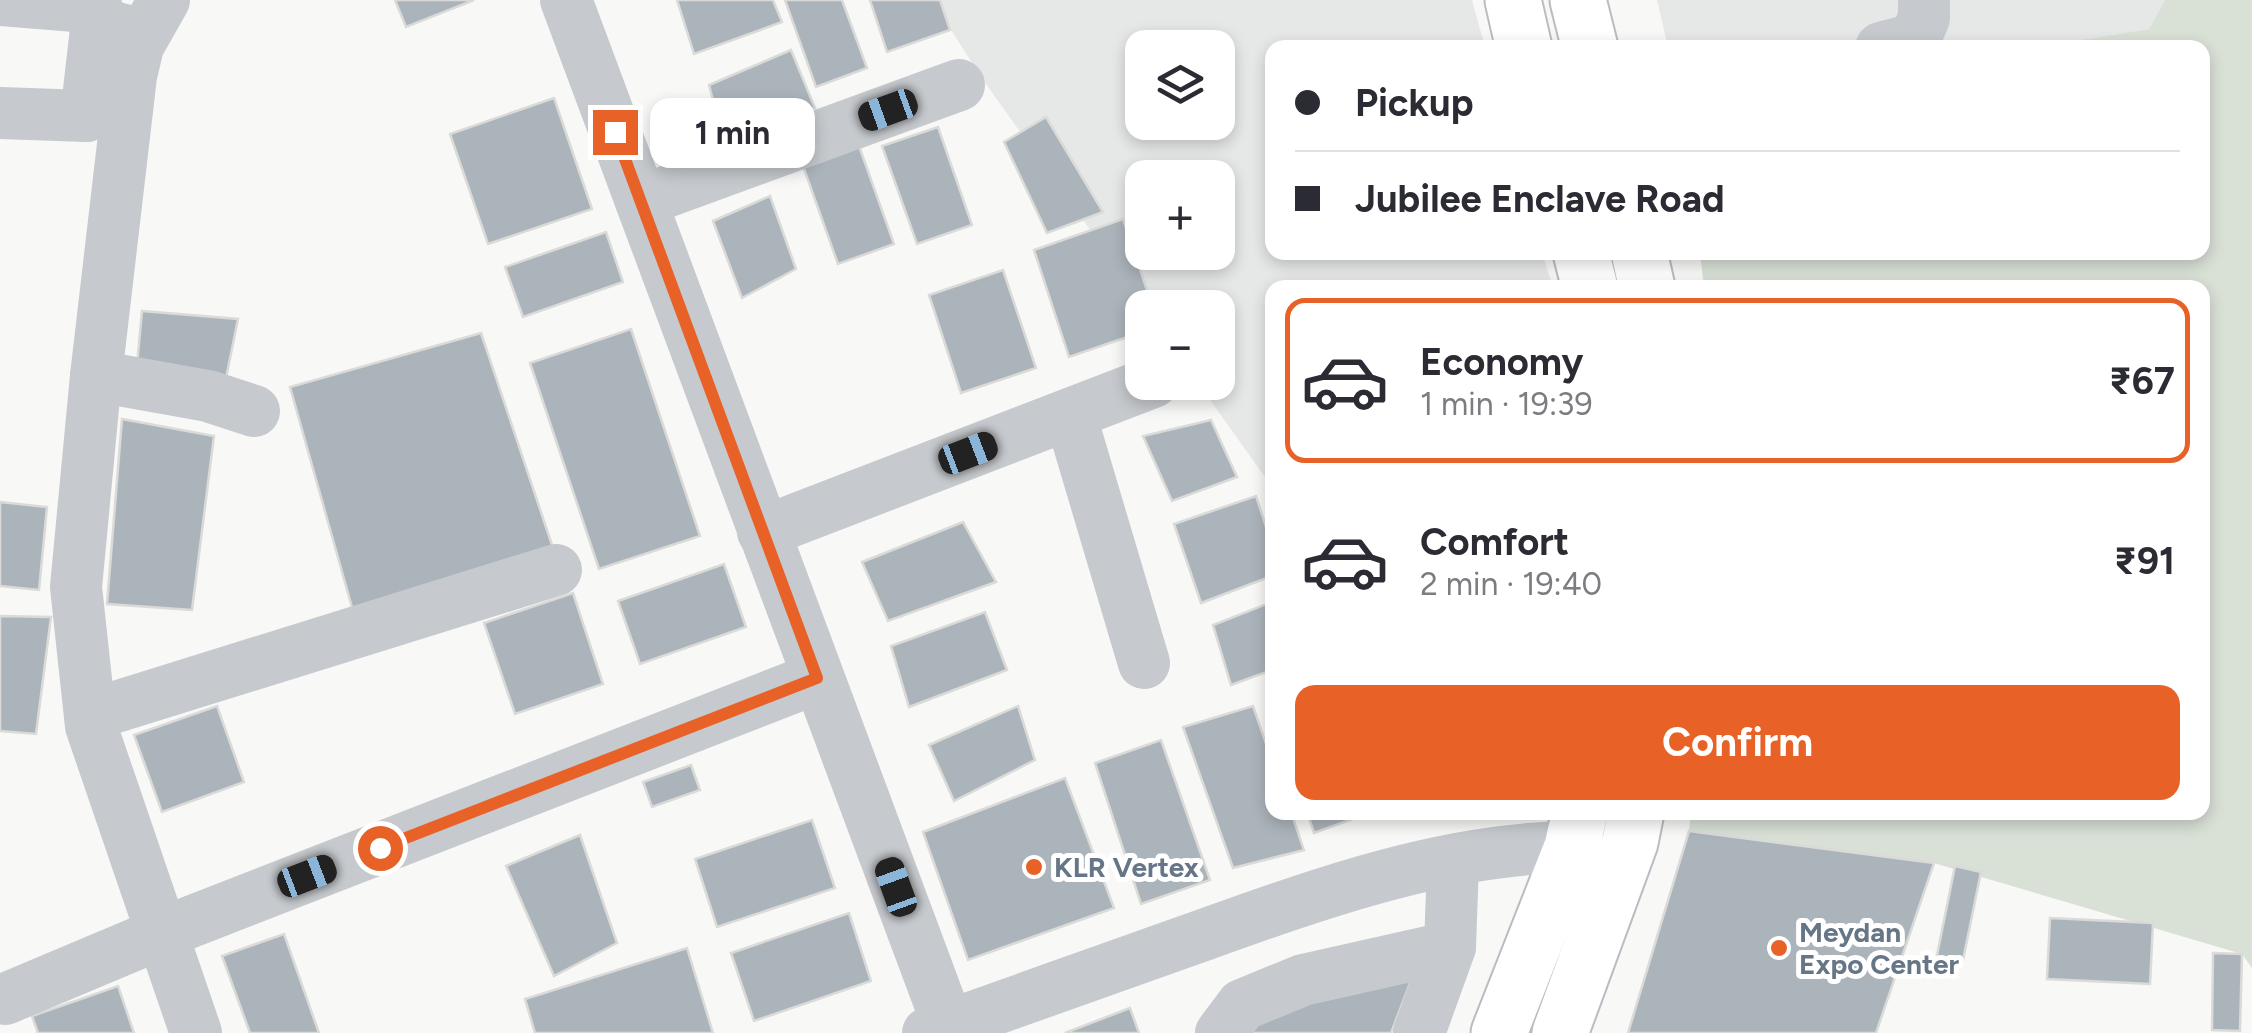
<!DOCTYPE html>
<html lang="en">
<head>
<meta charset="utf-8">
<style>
	body { margin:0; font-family:Figtree,sans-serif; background:#f2f2f3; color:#2b2b33; height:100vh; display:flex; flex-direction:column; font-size:38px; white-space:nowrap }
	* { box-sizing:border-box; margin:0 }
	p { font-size:32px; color:#7c7c81 }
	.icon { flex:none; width:55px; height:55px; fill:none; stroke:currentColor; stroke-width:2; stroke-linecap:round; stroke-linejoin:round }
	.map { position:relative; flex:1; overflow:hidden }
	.side { position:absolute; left:1265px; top:280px; width:945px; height:540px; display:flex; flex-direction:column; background:#fff; border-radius:20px; box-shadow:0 5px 15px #0003 }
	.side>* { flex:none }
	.banner { position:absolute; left:1265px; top:40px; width:945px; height:220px; border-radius:20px; box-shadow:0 5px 15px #0003; display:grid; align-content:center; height:220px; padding:0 30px; background:#fff }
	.tools { position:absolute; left:1125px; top:30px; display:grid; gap:20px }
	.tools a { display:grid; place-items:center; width:110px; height:110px; border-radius:20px; background:#fff; box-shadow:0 5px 15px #0003; font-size:50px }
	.end { position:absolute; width:45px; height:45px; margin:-22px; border:12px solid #e86126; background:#fff; box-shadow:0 0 0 5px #fff }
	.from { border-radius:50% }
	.bubble { position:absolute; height:70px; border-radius:20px; background:#fff; box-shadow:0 5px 15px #0003; font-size:32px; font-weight:700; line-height:70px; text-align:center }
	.car { position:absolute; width:30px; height:60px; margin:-30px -15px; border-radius:12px; box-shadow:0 0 8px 2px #0007; background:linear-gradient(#222 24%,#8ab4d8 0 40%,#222 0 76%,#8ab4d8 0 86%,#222 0) }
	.banner b { display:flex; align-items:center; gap:35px; height:95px; font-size:38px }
	.banner b+b { border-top:2px solid #e1e1e2 }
	.banner i { width:25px; height:25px; background:#2b2b33 }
	ul { padding:18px 0 0; list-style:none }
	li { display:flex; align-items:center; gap:30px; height:165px; margin:0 20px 15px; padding:0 10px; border:5px solid transparent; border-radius:20px }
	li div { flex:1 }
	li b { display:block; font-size:38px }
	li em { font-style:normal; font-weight:700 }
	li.selected { border-color:#e86126 }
	li>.icon { width:90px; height:90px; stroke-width:1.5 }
	.action { display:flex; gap:20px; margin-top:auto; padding:20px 30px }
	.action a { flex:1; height:115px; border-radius:20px; background:#e86126; color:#fff; font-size:40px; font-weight:700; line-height:115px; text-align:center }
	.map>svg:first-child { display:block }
	.built { fill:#e6e7e7; fill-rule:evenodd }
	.green { fill:#d9e0d6 }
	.building { fill:#acb4bb; stroke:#dadad8; stroke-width:2.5 }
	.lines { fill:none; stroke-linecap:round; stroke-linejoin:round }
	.major-casing { stroke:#b9bdc1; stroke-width:59 }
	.minor { stroke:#c6c9cd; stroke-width:52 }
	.major { stroke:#fff; stroke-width:55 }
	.route { stroke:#e86126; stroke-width:12 }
	.poi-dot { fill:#e86126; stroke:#fff; stroke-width:4 }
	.labels { text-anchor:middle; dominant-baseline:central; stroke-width:10; stroke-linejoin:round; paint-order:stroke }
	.poi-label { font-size:28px; font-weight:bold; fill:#667687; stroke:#fff; text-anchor:start }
</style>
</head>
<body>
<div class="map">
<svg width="2252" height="1033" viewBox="0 0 2252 1033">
	<rect width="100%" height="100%" fill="#f8f8f6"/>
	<g class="built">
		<path d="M932,0h540l13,47 -213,1v204l270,1 11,34 -281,1v199l-74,-104 20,-1v-74l-73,-1 -164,-230zM1142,48h76v74h-76zM1142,178h76v74h-76z"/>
		<path d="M1657,0h508l-16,29 -109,19 -372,-1z"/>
	</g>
	<path class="green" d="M2165,0h87v968l-10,-14 -308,-91 -245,-32 2,-19h511v-524l-498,-1 -4,-34 502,-1v-204l-162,-1 109,-18z"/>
	<g class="building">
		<path d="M395,0h79l-68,27z"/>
		<path d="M677,0h96l9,22 -88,32z"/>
		<path d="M785,0h57l25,68 -51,19z"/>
		<path d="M870,0h70l10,30 -63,22z"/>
		<path d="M791,50l24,58 -90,37 -16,-60z"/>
		<path d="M554,98l38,111 -104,35 -38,-110z"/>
		<path d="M1046,117l57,95 -56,21 -43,-91z"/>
		<path d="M938,127l34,98 -55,19 -35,-98z"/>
		<path d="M859,146l35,98 -56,20 -35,-98z"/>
		<path d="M770,196l26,73 -54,29 -29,-77z"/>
		<path d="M1123,219l30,89h-11v24l-73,25 -35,-107z"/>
		<path d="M606,232l17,50 -100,35 -18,-50z"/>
		<path d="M1003,270l33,98 -75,25 -32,-98z"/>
		<path d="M142,311l96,8 -13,64 -88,-18z"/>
		<path d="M631,329l69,207 -101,33 -69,-206z"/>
		<path d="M481,333l74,221 -200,64 -65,-231z"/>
		<path d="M122,419l92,17 -22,174 -85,-6z"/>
		<path d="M1211,420l26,57 -65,24 -29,-65z"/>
		<path d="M1256,496l16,49v31l-71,27 -27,-79z"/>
		<path d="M0,502l47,5 -8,83 -39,-4z"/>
		<path d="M963,522l33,60 -108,39 -26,-59z"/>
		<path d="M724,564l22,63 -106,37 -22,-63z"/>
		<path d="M573,593l30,91 -88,30 -31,-91z"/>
		<path d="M1272,602v68l-41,15 -18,-60z"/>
		<path d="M985,612l22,58 -98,37 -18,-61z"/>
		<path d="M0,616l51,1 -15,117 -36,-3z"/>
		<path d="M217,706l27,76 -82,30 -28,-77z"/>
		<path d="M1018,706l17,54 -81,41 -25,-56z"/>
		<path d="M1253,706l19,55v51h19l13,38 -71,18 -50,-141z"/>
		<path d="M1161,740l49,140 -69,24 -46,-141z"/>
		<path d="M691,765l9,25 -48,17 -9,-25z"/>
		<path d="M1065,778l49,130 -146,52 -45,-128z"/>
		<path d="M1307,812h65l-58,21z"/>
		<path d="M812,820l23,68 -118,39 -22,-68z"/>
		<path d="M1689,831l245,32 -58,170h-248z"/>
		<path d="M580,835l37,108 -63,33 -48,-110z"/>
		<path d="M1955,866l26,6 -19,93 -26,-5z"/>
		<path d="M849,913l22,68 -117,40 -23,-68z"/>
		<path d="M2050,918l103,5 -3,61 -103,-5z"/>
		<path d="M284,934l35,99h-69l-28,-77z"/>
		<path d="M687,948l26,85h-178l-10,-34z"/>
		<path d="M2213,953l29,1 -2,77 -28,-1z"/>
		<path d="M1412,978l-21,55h-143l19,-23z"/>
		<path d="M118,986l16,47h-96l-6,-17z"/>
		<path d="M1130,1008l9,25h-74z"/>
	</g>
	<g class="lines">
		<defs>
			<g id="major">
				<path d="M1513,0l11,48"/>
				<path d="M1578,0l12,48"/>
				<path d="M1581,252l9,36"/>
				<path d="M1639,252l8,36"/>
				<path d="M1499,1033l73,-186 8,-35"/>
				<path d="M1560,1033l70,-191 6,-30"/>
			</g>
		</defs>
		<use href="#major" class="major-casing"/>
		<g class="minor">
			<path d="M0,0l88,7 10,5 7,13 38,10"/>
			<path d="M164,0l-26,46 -7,30 -35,300 -20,211 15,139 105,307"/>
			<path d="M566,0l385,1033"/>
			<path d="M1881,48l34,-9 9,-21v-18"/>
			<path d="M0,113l86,3 13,-8 28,1"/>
			<path d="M86,116l12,-104"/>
			<path d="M641,201l318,-116"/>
			<path d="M96,376l112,20 46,15"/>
			<path d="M1070,414l74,249"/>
			<path d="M763,532l390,-150"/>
			<path d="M90,715l466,-145"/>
			<path d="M5,999l157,-66 655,-255"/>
			<path d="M928,1033c89,-32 178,-64 267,-95 120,-43 248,-90 377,-91"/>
			<path d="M1221,1033l21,-28 61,-25 147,-33"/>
			<path d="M1419,1033l31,-86 3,-85"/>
		</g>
		<use href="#major" class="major"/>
	</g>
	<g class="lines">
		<path class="route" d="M380,848l437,-170 -202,-546"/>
	</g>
	<g class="poi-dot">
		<circle cx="1034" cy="867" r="10"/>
		<circle cx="1779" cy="948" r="10"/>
	</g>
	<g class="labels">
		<g class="poi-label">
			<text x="1054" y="867">KLR Vertex</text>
			<text x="1799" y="932">Meydan<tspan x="1799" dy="32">Expo Center</tspan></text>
		</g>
	</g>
</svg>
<div class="tools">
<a><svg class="icon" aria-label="layers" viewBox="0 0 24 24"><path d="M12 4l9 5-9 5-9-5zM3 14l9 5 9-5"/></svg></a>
<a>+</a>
<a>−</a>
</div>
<i class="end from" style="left:380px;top:848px"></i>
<i class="end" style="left:615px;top:132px"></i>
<div class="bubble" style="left:650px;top:98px;width:165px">1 min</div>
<i class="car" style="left:888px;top:110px;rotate:250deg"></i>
<i class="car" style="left:968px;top:453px;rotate:69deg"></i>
<i class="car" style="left:307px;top:876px;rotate:69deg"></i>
<i class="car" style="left:896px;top:887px;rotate:340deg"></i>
<div class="banner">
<b><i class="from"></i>Pickup</b>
<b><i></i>Jubilee Enclave Road</b>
</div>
<section class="side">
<ul>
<li class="selected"><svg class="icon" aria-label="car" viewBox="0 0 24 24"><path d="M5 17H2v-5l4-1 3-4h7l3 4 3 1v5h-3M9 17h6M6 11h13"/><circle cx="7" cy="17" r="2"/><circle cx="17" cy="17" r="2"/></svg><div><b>Economy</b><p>1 min · 19:39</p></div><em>₹67</em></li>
<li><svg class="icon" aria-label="car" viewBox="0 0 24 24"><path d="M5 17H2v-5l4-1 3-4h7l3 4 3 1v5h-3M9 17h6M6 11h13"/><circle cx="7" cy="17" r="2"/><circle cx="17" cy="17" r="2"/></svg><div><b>Comfort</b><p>2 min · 19:40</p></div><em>₹91</em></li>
</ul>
<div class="action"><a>Confirm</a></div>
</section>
</div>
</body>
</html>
